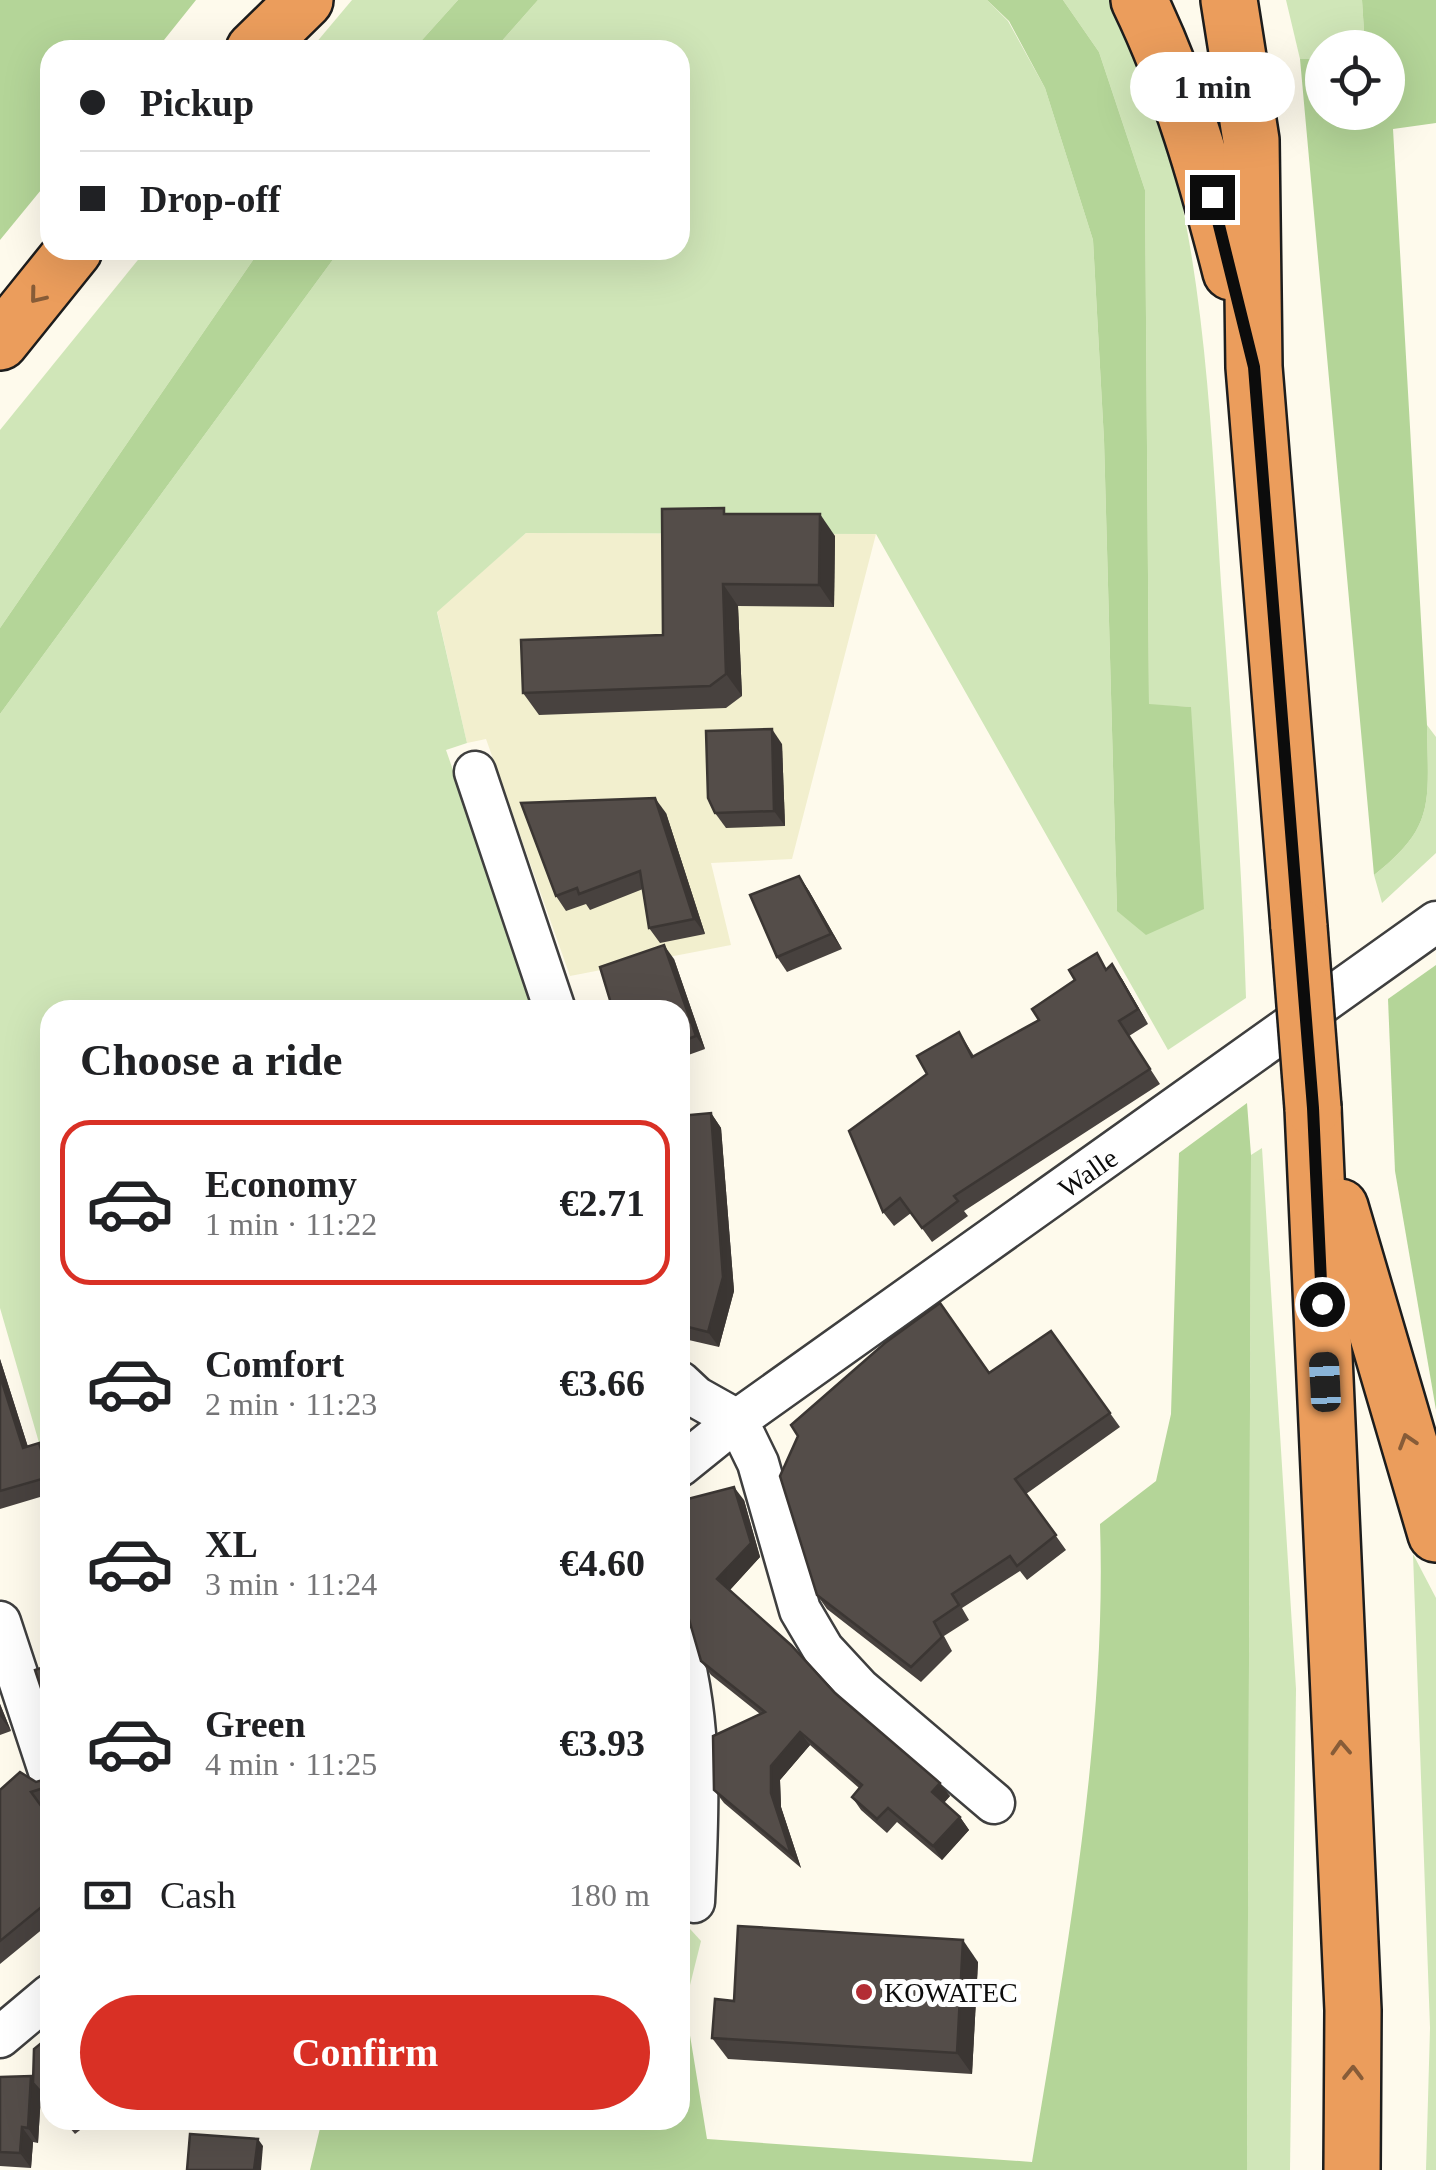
<!DOCTYPE html>
<html lang="en">
<head>
<meta charset="utf-8">
<style>
	body { margin:0; font-family:Georgia,serif; background:#f2f2f2; color:#202124; height:100vh; display:flex; flex-direction:column; font-size:38px; white-space:nowrap }
	* { box-sizing:border-box; margin:0 }
	p { font-size:32px; color:#757577 }
	.icon { flex:none; width:55px; height:55px; fill:none; stroke:currentColor; stroke-width:2; stroke-linecap:round; stroke-linejoin:round }
	.map { position:relative; flex:1; overflow:hidden }
	.panel { position:absolute; left:40px; top:1000px; width:650px; height:1130px; display:flex; flex-direction:column; background:#fff; border-radius:30px; box-shadow:0 10px 40px #0002 }
	.panel>* { flex:none }
	.guide { position:absolute; left:40px; top:40px; width:650px; height:220px; border-radius:30px; box-shadow:0 10px 40px #0002; display:grid; align-content:center; height:220px; padding:0 40px; background:#fff }
	.controls { position:absolute; left:1305px; top:30px; display:grid; gap:20px }
	.controls a { display:grid; place-items:center; width:100px; height:100px; border-radius:50%; background:#fff; box-shadow:0 10px 40px #0002; font-size:50px }
	.end { position:absolute; width:45px; height:45px; margin:-22px; border:12px solid #0c0c0c; background:#fff; box-shadow:0 0 0 5px #fff }
	.from { border-radius:50% }
	.bubble { position:absolute; height:70px; border-radius:35px; background:#fff; box-shadow:0 10px 40px #0002; font-size:32px; font-weight:700; line-height:70px; text-align:center }
	.car { position:absolute; width:30px; height:60px; margin:-30px -15px; border-radius:12px; box-shadow:0 0 8px 2px #0007; background:linear-gradient(#222 24%,#8ab4d8 0 40%,#222 0 76%,#8ab4d8 0 86%,#222 0) }
	.guide b { display:flex; align-items:center; gap:35px; height:95px; font-size:38px }
	.guide b+b { border-top:2px solid #e0e0e0 }
	.guide i { width:25px; height:25px; background:#202124 }
	ul { padding:0; list-style:none }
	li { display:flex; align-items:center; gap:30px; height:165px; margin:0 20px 15px; padding:0 20px; border:5px solid transparent; border-radius:30px }
	li div { flex:1 }
	li b { display:block; font-size:38px }
	li em { font-style:normal; font-weight:700 }
	li.active { border-color:#d93025 }
	li>.icon { width:90px; height:90px; stroke-width:1.5 }
	h2 { padding:0 40px; font-size:45px; line-height:120px }
	.pay { display:flex; align-items:center; gap:25px; height:110px; padding:0 40px; font-size:38px }
	.pay p { margin-inline-start:auto }
	.primary-button { display:flex; gap:20px; margin-top:auto; padding:20px 40px }
	.primary-button a { flex:1; height:115px; border-radius:60px; background:#d93025; color:#fff; font-size:40px; font-weight:700; line-height:115px; text-align:center }
	.map>svg:first-child { display:block }
	.farmland { fill:#f2efce }
	.green { fill:#d0e6b8 }
	.forest { fill:#b4d598 }
	.lines { fill:none; stroke-linecap:round; stroke-linejoin:round }
	.street-casing { stroke:#3f3f3f; stroke-width:45 }
	.highway-casing { stroke:#1d1d1d; stroke-width:60 }
	.street { stroke:#fff; stroke-width:40 }
	.highway { stroke:#eb9d5c; stroke-width:55 }
	.highway-bridge-casing { stroke:#1d1d1d; stroke-width:60; stroke-linecap:butt }
	.highway-bridge { stroke:#eb9d5c; stroke-width:55 }
	.wall { fill:#48423f }
	.shaded-wall { fill:#3b3633 }
	.building { fill:#544d49; stroke:#3b3633; stroke-width:2.5 }
	.oneway { stroke:#875c38 }
	.route { stroke:#0c0c0c; stroke-width:12 }
	.poi-dot { fill:#b32d34; stroke:#fff; stroke-width:4 }
	.labels { text-anchor:middle; dominant-baseline:central; stroke-width:10; stroke-linejoin:round; paint-order:stroke }
	.street-label { font-size:28px; fill:#0c0c0c; stroke:#fff }
	.poi-label { font-size:28px; fill:#0c0c0c; stroke:#fff; text-anchor:start }
</style>
</head>
<body>
<div class="map">
<svg width="1436" height="2170" viewBox="0 0 1436 2170">
	<rect width="100%" height="100%" fill="#fefaec"/>
	<path class="farmland" d="M526,533l350,1 -84,325 -81,4 20,82 -161,31 -84,-237 -19,4 -30,-132z"/>
	<g class="green">
		<path d="M352,0h106l-45,50h-103z"/>
		<path d="M538,0h449l21,21 37,67 48,152 11,200 13,471 74,-204 -42,-2 -4,-515 -46,-138 -36,-52h49c90,163 97,398 109,583 10,138 21,276 25,415l-78,52 -292,-516 -350,-1 -89,79 30,131 -21,7 90,260h-486v440l-8,3 -42,-145v-594l340,-464h340v-200h-186z"/>
		<path d="M1286,0h76l3,47 -43,1v11h-22z"/>
		<path d="M146,250h114l-260,378v-198z"/>
		<path d="M1427,725l9,12v116l-54,50 -8,-28c62,-49 54,-72 53,-150z"/>
		<path d="M1262,1148l34,541 -6,481h-43l4,-1015z"/>
		<path d="M1413,1554l23,44v572h-10l4,-142z"/>
		<path d="M680,1918l21,23 -16,64h-5z"/>
	</g>
	<g class="forest">
		<path d="M0,0h196l-40,50h-106v129l-50,61z"/>
		<path d="M458,0h80l-44,50h-81z"/>
		<path d="M987,0h76l36,52 46,138 4,514 42,3 13,202 -58,26 -29,-24 -13,-471 -11,-200 -48,-152 -36,-67z"/>
		<path d="M1362,0h74v123l-43,6 34,596c1,78 9,101 -53,150l-74,-816h22v53h66v-64l-23,-1z"/>
		<path d="M260,250h80l-340,464v-86z"/>
		<path d="M1436,965v445l-41,-239 -7,-172z"/>
		<path d="M1247,1103l4,52 -4,1015h-937l12,-50h358v-115h5l22,134 325,23c34,-205 75,-431 68,-638l56,-43 15,-67 8,-261z"/>
	</g>
	<g class="lines">
		<defs>
			<g id="street">
				<path d="M475,772l80,238"/>
				<path d="M680,1382l16,15 41,23 21,43 42,147 23,39 37,40 134,114"/>
				<path d="M680,1466l57,-46 699,-498"/>
				<path d="M0,1622l50,152"/>
				<path d="M680,1645c23,85 18,170 14,257"/>
				<path d="M0,2037l50,-42"/>
			</g>
			<g id="highway">
				<path d="M1139,0c42,87 68,178 92,272"/>
				<path d="M1229,0l22,140 3,227 45,560"/>
				<path d="M254,50l51,-50"/>
				<path d="M0,342l74,-92"/>
				<path d="M1313,1108l40,902 -1,160"/>
				<path d="M1340,1207l96,327"/>
			</g>
		</defs>
		<use href="#street" class="street-casing"/>
		<use href="#highway" class="highway-casing"/>
		<use href="#street" class="street"/>
		<use href="#highway" class="highway"/>
		<defs>
			<path id="highway-bridge" d="M1299,927l14,181"/>
		</defs>
		<use href="#highway-bridge" class="highway-bridge-casing"/>
		<use href="#highway-bridge" class="highway-bridge"/>
	</g>
	<g class="wall">
		<path d="M728,514l107,22 -1,71 -96,-1 4,90 -16,12 -187,7 -16,-22 140,-58z"/>
		<path d="M782,744l3,82 -59,2 -11,-15z"/>
		<path d="M666,813l39,121 -45,9 -11,-15 -6,-39 -53,21 -4,-6 -20,7 -10,-15z"/>
		<path d="M799,876l10,15 33,58 -55,23 -10,-15z"/>
		<path d="M674,959l31,90 -25,9v-48z"/>
		<path d="M1107,968l15,11 26,45 -19,12 31,48 -196,127 4,5 -36,26 -21,-29 -17,13 -11,-14 44,-138 32,-42 15,24 65,-36z"/>
		<path d="M711,1113l10,15 13,163 -15,56 -39,-9v-222z"/>
		<path d="M1051,1331l69,96 -94,67 40,56 -39,30 -7,-9 -58,37 7,12 -25,16 8,15 -31,31 -94,-73 -10,-14 172,-222z"/>
		<path d="M0,1359l28,88 21,10 1,2v35l-50,15z"/>
		<path d="M744,1500l16,57 -30,33 105,103 115,103 -6,7 16,14 9,13 -27,30 -45,-38 -10,11 -26,-23 -9,-13 7,-9 -49,-43 -30,35 1,27 20,61 -77,-65 -10,-13 46,-76 -49,-39 -10,-14 -10,-36 -5,-3 -6,2v-123z"/>
		<path d="M0,1704l11,27 -11,4z"/>
		<path d="M50,1778v26l-9,3 9,12v104l-50,41v-175l36,-7z"/>
		<path d="M978,1962l-6,112 -244,-15 -16,-21 22,-37z"/>
		<path d="M50,2036v69l-9,-11 -3,49 -5,-1 -2,26 -31,-2v-89l31,-1 2,3z"/>
		<path d="M63,2120h30l-18,14z"/>
	</g>
	<g class="shaded-wall">
		<path d="M820,514l15,22 -1,71 -15,-22z"/>
		<path d="M723,584l15,22 4,90 -16,-22z"/>
		<path d="M772,729l10,15 3,82 -11,-15z"/>
		<path d="M655,798l11,15 39,121 -11,-15z"/>
		<path d="M799,876l10,15 33,58 -11,-15z"/>
		<path d="M664,945l10,14 31,90 -9,-13z"/>
		<path d="M1112,964l10,15 26,45 -10,-15z"/>
		<path d="M711,1113l10,15 13,163 -15,56 -11,-15z"/>
		<path d="M0,1359l33,104 -10,-15 -23,-72z"/>
		<path d="M39,1443l10,14 1,21z"/>
		<path d="M734,1487l10,13 16,57 -33,36 -10,-14z"/>
		<path d="M0,1704l11,27 -11,-15z"/>
		<path d="M800,1732l10,13 -30,35 1,27 20,61 -10,-14 -20,-61v-27z"/>
		<path d="M940,1783l10,13 -9,10 -9,-14z"/>
		<path d="M960,1817l9,13 -27,30 -9,-14z"/>
		<path d="M963,1940l15,22 -6,112 -15,-21z"/>
		<path d="M31,2076l10,15 -8,-8 8,11 -3,49 -10,-15z"/>
		<path d="M22,2127l11,15 -2,26 -11,-15z"/>
		<path d="M258,2139l5,7 -2,24h-7z"/>
	</g>
	<g class="building">
		<path d="M724,508v6h96l-1,71 -96,-1 3,90 -16,12 -187,7 -2,-53 142,-5 -1,-126z"/>
		<path d="M772,729l2,82 -59,2 -7,-15 -2,-67z"/>
		<path d="M655,798l39,121 -45,9 -9,-57 -61,23 -2,-6 -21,8 -35,-93z"/>
		<path d="M799,876l32,58 -54,23 -27,-62z"/>
		<path d="M664,945l32,91 -16,6v-32h-67l-13,-43z"/>
		<path d="M1097,953l9,17 6,-6 26,45 -19,12 31,48 -196,127 4,5 -36,27 -22,-30 -17,14 -34,-81 78,-57 -10,-18 42,-24 13,25 67,-37 -7,-11 43,-29 -6,-10z"/>
		<path d="M711,1113l12,164 -15,55 -28,-7v-209z"/>
		<path d="M940,1303l49,70 62,-42 59,82 -95,66 41,56 -39,31 -7,-10 -58,38 7,11 -25,17 8,15 -31,30 -94,-72 -37,-119 18,-40 -7,-11 94,-82z"/>
		<path d="M0,1376l23,72 16,-5 10,34 -49,14z"/>
		<path d="M734,1487l17,56 -34,36 74,66 44,48 105,90 -8,9 28,25 -27,29 -45,-38 -11,11 -25,-22 10,-12 -62,-53 -29,34v27l20,61 -77,-64 -1,-54 52,-24 -64,-51 -13,-45 -8,-5v-110z"/>
		<path d="M50,1665v33l-5,2 -10,-30z"/>
		<path d="M20,1772l16,10 14,-4v8l-19,6 16,22 -5,4 8,10v72l-50,41v-151z"/>
		<path d="M738,1926l225,14 -6,113 -245,-15 3,-39 19,2z"/>
		<path d="M50,2036v66l-17,-19 1,-34z"/>
		<path d="M31,2076l-3,52 -6,-1 -2,26 -20,-1v-75z"/>
		<path d="M190,2134l68,5 -4,31h-67z"/>
	</g>
	<defs><path id="oneway-chevron" d="M-2-3.5L2.5 0L-2 3.5" fill="none" stroke-width="1.6" stroke-linecap="round" stroke-linejoin="round" transform="scale(2.5)"/></defs>
	<g class="oneway">
		<use href="#oneway-chevron" transform="translate(37 296) rotate(129)"/>
		<use href="#oneway-chevron" transform="translate(1407 1441) rotate(-107)"/>
		<use href="#oneway-chevron" transform="translate(1341 1748) rotate(-93)"/>
		<use href="#oneway-chevron" transform="translate(1353 2073) rotate(-89)"/>
	</g>
	<g class="lines">
		<path class="route" d="M1212,197l42,170 59,741 9,196"/>
	</g>
	<circle class="poi-dot" cx="864" cy="1992" r="10"/>
	<g class="labels">
		<g class="street-label">
			<text transform="translate(1088 1173) rotate(-35)">Walle</text>
		</g>
		<g class="poi-label">
			<text x="884" y="1992">KOWATEC</text>
		</g>
	</g>
</svg>
<div class="controls">
<a><svg class="icon" aria-label="locate" viewBox="0 0 24 24"><circle cx="12" cy="12" r="6"/><path d="M12 2v4M12 18v4M2 12h4M18 12h4"/></svg></a>
</div>
<i class="end from" style="left:1322px;top:1304px"></i>
<i class="end" style="left:1212px;top:197px"></i>
<div class="bubble" style="left:1130px;top:52px;width:165px">1 min</div>
<i class="car" style="left:1325px;top:1382px;rotate:357deg"></i>
<div class="guide">
<b><i class="from"></i>Pickup</b>
<b><i></i>Drop-off</b>
</div>
<section class="panel">
<h2>Choose a ride</h2>
<ul>
<li class="active"><svg class="icon" aria-label="car" viewBox="0 0 24 24"><path d="M5 17H2v-5l4-1 3-4h7l3 4 3 1v5h-3M9 17h6M6 11h13"/><circle cx="7" cy="17" r="2"/><circle cx="17" cy="17" r="2"/></svg><div><b>Economy</b><p>1 min · 11:22</p></div><em>€2.71</em></li>
<li><svg class="icon" aria-label="car" viewBox="0 0 24 24"><path d="M5 17H2v-5l4-1 3-4h7l3 4 3 1v5h-3M9 17h6M6 11h13"/><circle cx="7" cy="17" r="2"/><circle cx="17" cy="17" r="2"/></svg><div><b>Comfort</b><p>2 min · 11:23</p></div><em>€3.66</em></li>
<li><svg class="icon" aria-label="car" viewBox="0 0 24 24"><path d="M5 17H2v-5l4-1 3-4h7l3 4 3 1v5h-3M9 17h6M6 11h13"/><circle cx="7" cy="17" r="2"/><circle cx="17" cy="17" r="2"/></svg><div><b>XL</b><p>3 min · 11:24</p></div><em>€4.60</em></li>
<li><svg class="icon" aria-label="car" viewBox="0 0 24 24"><path d="M5 17H2v-5l4-1 3-4h7l3 4 3 1v5h-3M9 17h6M6 11h13"/><circle cx="7" cy="17" r="2"/><circle cx="17" cy="17" r="2"/></svg><div><b>Green</b><p>4 min · 11:25</p></div><em>€3.93</em></li>
</ul>
<div class="pay"><svg class="icon" aria-label="cash" viewBox="0 0 24 24"><path d="M3 7h18v10H3z"/><circle cx="12" cy="12" r="2"/></svg>Cash<p>180 m</p></div>
<div class="primary-button"><a>Confirm</a></div>
</section>
</div>
</body>
</html>
